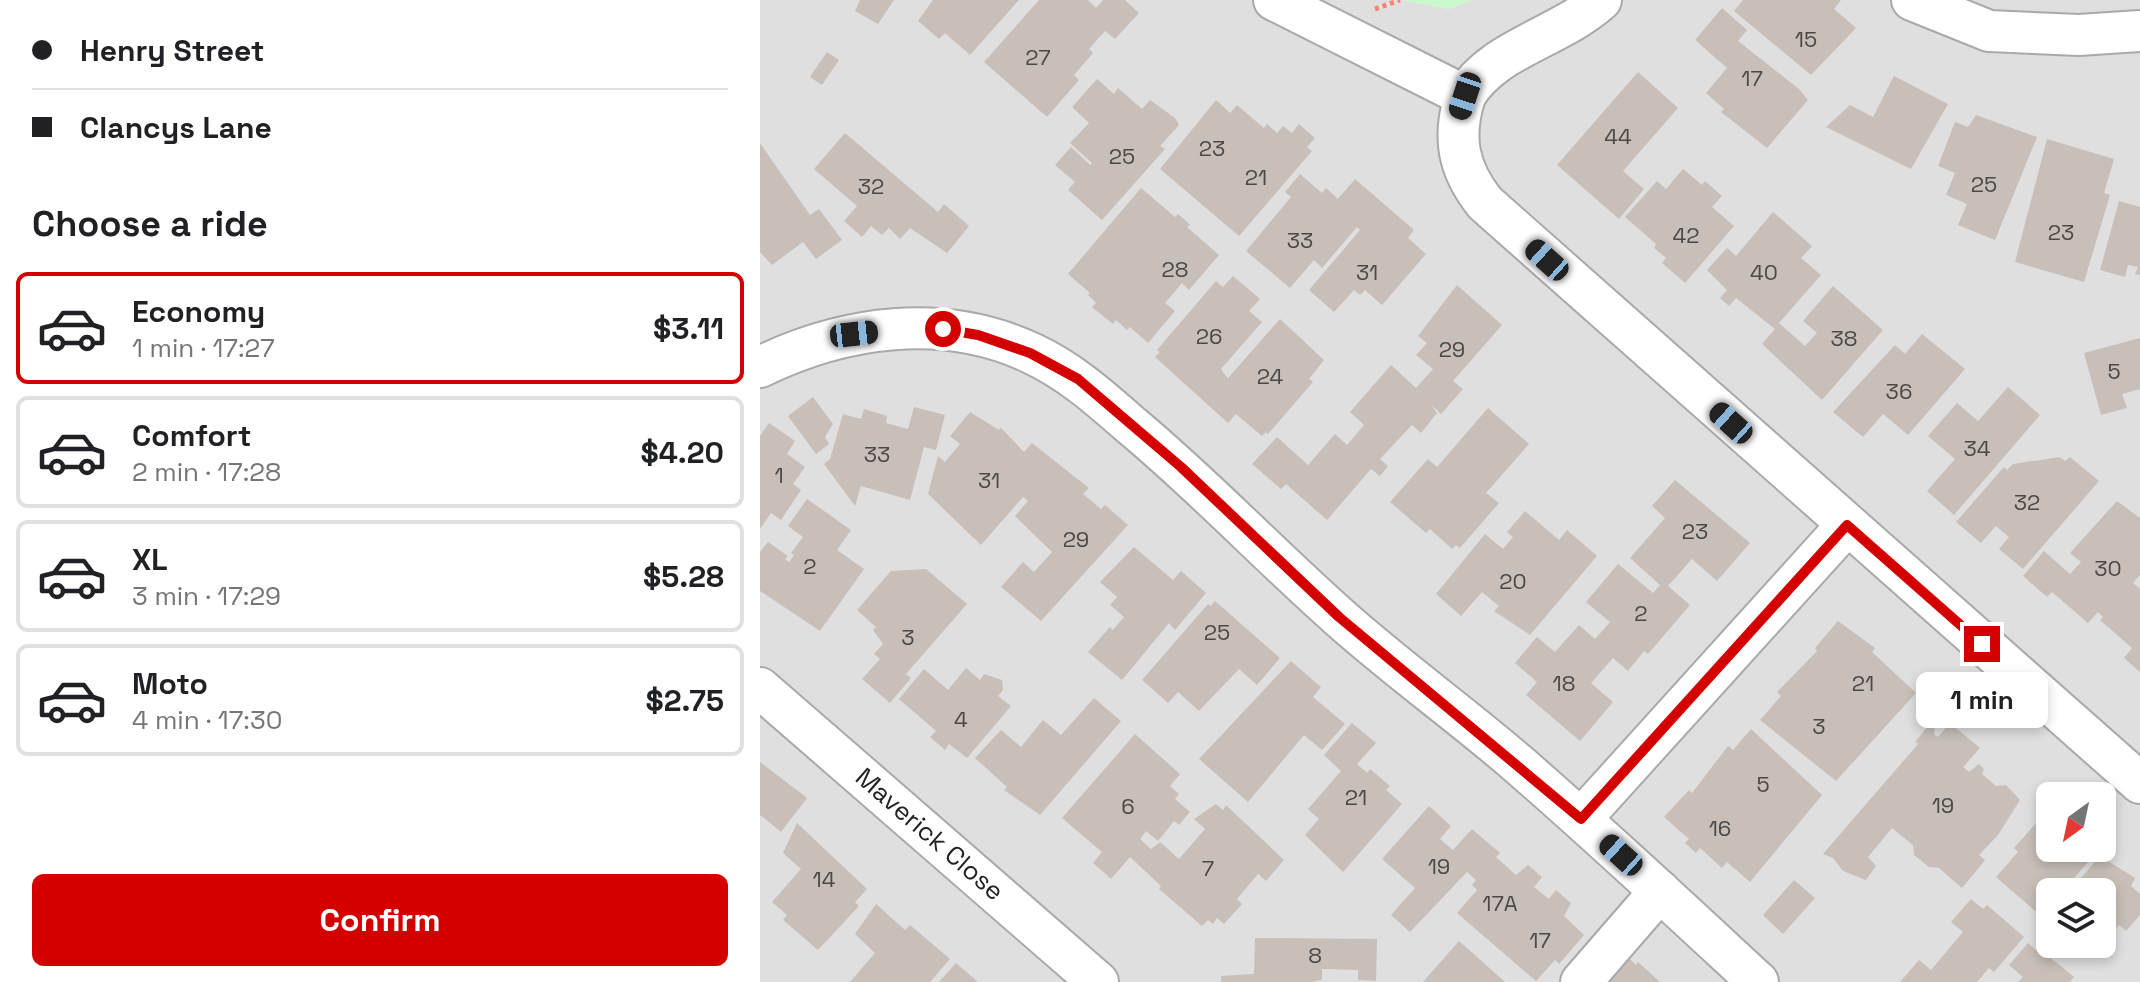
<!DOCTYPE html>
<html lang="en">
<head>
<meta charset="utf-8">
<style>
	body { margin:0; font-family:"Space Grotesk",sans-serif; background:#f6f6f6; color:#202124; height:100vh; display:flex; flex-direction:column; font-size:30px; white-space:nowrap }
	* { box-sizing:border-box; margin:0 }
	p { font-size:26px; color:#757577 }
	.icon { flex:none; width:44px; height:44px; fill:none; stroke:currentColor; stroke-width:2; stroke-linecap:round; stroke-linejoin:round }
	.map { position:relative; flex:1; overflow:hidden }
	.panel { display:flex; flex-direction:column; background:#fff; width:760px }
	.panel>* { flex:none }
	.banner { display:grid; align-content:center; height:176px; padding:0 32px; background:#fff }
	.needle { width:52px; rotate:213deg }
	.fabs { position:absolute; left:1276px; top:782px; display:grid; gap:16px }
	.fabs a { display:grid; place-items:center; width:80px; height:80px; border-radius:12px; background:#fff; box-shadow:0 4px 12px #0003; font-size:40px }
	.end { position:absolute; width:36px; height:36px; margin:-18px; border:10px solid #d40000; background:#fff; box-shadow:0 0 0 4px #fff }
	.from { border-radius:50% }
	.bubble { position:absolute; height:56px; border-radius:12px; background:#fff; box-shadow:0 4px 12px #0003; font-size:26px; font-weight:600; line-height:56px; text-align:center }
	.car { position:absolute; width:24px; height:48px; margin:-24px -12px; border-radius:10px; box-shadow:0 0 6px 2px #0007; background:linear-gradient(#222 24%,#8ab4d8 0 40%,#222 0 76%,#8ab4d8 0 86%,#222 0) }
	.banner b { display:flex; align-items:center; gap:28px; height:76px; font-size:30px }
	.banner b+b { border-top:2px solid #e0e0e0 }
	.banner i { width:20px; height:20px; background:#202124 }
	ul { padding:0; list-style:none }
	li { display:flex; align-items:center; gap:24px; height:112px; margin:0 16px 12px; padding:0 16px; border:4px solid #e0e0e0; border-radius:12px }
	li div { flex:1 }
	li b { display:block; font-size:30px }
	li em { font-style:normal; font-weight:600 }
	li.selected { border-color:#d40000 }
	li>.icon { width:72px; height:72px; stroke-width:1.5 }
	h2 { padding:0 32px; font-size:36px; line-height:96px }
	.action { display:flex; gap:16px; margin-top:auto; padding:16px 32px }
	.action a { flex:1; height:92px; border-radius:12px; background:#d40000; color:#fff; font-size:32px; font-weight:600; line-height:92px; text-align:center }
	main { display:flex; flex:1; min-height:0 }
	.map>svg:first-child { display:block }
	.residential { fill:#e0dfdf; fill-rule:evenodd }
	.park { fill:#c8facc }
	.building { fill:#c7bfb8 }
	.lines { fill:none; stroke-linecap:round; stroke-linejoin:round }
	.minor-casing { stroke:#a9a9a9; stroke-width:44 }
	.path { stroke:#fa8072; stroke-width:5; stroke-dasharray:4 4; stroke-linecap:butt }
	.minor { stroke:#fff; stroke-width:40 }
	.route { stroke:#d40000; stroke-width:10 }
	.labels { text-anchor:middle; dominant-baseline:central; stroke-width:8; stroke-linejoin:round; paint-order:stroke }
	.number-label { font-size:22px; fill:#4b4948 }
	.street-label { font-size:26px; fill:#222; stroke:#fff }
</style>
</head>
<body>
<main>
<section class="panel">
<div class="banner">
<b><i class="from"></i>Henry Street</b>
<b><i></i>Clancys Lane</b>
</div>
<h2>Choose a ride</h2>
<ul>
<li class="selected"><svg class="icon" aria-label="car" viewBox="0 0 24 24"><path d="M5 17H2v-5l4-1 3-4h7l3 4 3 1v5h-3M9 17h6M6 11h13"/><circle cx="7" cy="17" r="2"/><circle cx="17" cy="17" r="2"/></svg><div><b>Economy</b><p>1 min · 17:27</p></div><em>$3.11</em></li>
<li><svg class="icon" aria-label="car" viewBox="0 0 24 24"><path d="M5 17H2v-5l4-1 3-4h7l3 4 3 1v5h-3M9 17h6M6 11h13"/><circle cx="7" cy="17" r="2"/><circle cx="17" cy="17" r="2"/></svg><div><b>Comfort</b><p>2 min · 17:28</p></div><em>$4.20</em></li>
<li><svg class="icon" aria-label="car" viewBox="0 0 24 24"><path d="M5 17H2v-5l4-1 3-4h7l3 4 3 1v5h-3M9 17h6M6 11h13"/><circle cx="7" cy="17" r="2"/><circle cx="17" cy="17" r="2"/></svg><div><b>XL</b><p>3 min · 17:29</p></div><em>$5.28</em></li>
<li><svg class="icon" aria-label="car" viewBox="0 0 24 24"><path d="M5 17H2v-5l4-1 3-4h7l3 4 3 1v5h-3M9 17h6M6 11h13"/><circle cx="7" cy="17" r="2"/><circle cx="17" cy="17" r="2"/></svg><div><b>Moto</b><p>4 min · 17:30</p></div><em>$2.75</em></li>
</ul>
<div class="action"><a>Confirm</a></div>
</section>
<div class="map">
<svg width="1380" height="982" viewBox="0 0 1380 982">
	<rect width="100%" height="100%" fill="#f2efe9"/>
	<path class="residential" d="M0,0h642l47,9 22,-9h669v982h-1380zM1290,796h52v52h-52zM1290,892h52v52h-52z"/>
	<path class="park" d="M642,0h69l-22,9z"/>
	<g class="building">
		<path d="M100,0h34l-16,24 -23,-13z"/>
		<path d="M173,0h86l-49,55 -25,-22 -6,6 -21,-18z"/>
		<path d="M279,0h49l8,8 7,-8h22l14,13 -24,26 -10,-8 -16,18 4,4 -19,22 5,5 -32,37 -63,-55z"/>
		<path d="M983,0h98l-7,9 22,19 -45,47 -77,-64z"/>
		<path d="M962,8l25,22 -9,11 61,48 9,11 -41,48 -46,-36 3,-3 -18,-16 21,-25 -32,-28z"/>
		<path d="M67,52l12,8 -17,25 -12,-8z"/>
		<path d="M878,72l40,36 -55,63 21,18 -25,30 -62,-54z"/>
		<path d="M1134,76l54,28 -37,65 -85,-42 24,-22 23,12z"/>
		<path d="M337,79l17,15 4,-6 24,21 8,-9 25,18 4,7 -19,21 5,3 -63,71 -34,-30 7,-8 -20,-17 16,-18 19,18 2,-2 -22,-20 19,-20 -17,-16z"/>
		<path d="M456,100l14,13 7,-8 27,23 3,-4 10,9 6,-7 9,7 7,-9 16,14 -8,9 5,4 -73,85 -79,-67z"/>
		<path d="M1216,115l61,22 -42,103 -37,-15 9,-21 -21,-9 9,-22 -17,-7 17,-44 13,5z"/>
		<path d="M85,133l93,79 6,-8 25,22 -22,27 -37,-25 -10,11 -11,-11 -7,7 -11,-9 -9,11 -18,-16 13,-15 -43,-37z"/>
		<path d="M1287,139l67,20 -10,34 6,2 -26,87 -69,-20z"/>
		<path d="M0,143l50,72 9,-6 23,31 -26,19 -13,-17 -31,23 -12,-13z"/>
		<path d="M923,169l19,16 3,-4 17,15 -10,11 22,19 -49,57 -23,-20 4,-5 -12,-10 2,-4 -31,-27 32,-36 9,8z"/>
		<path d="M540,174l22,19 4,-5 12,11 17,-20 59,51 -6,8 18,16 -44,51 -17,-15 -5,5 -6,-5 -20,22 -25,-22 51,-60 -3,-3 -35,41 -8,-8 -24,28 -44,-37 45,-54 -6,-5z"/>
		<path d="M381,188l34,29 3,-3 7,6 5,5 -3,2 32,28 -30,35 -7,-7 -17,20 10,8 -27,32 -18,-16 -3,3 -11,-10 -3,4 -21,-17 4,-4 -8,-8 2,-2 -22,-19z"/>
		<path d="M1359,201l21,6v68l-5,-1 3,-7 -10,-2 -3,12 -25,-7z"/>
		<path d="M1013,212l39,34 -11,12 20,17 -42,48 26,23 12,-13 -14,-12 30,-35 50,44 -61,70 -60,-56 13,-15 -39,-31 -7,8 -9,-8 7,-8 -20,-20 20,-22 9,8z"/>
		<path d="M473,276l27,23 -11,12 13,11 -41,47 4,6 3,3 52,-59 44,41 -15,19 4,3 -45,52 -2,-2 -4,4 -26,-22 -8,9 -73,-66 5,-5 -3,-2 59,-69 7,6z"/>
		<path d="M697,285l45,40 -49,56 10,8 -22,25 -10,-10 6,9 -16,20 -9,-8 -32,34 8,7 -8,10 -9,-7 -44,51 -41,-36 -5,5 -29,-25 25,-27 31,28 27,-31 12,11 17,-20 -14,-13 41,-47 25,23 17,-19 -17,-14 11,-12 -9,-7z"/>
		<path d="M1162,334l43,35 -57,66 -25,-21 -20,23 -30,-25 62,-67 10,9z"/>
		<path d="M1380,338v51l-18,5 5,14 -26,7 -17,-62z"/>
		<path d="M1248,387l32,28 -86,100 -27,-24 28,-32 -27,-23 29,-33 21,18z"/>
		<path d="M53,397l20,27 -8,13 4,7 -13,10 -28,-38z"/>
		<path d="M154,407l31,8 -9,35 -12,-3 -14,53 -49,-14 -6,20 -31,-42 6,-5 13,-45 18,5 3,-10 23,7 -1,7 22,6z"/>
		<path d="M728,408l41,36 -43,49 13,10 -39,45 -4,-3 -4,4 -22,-20 -4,4 -36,-31 38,-43 9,8z"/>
		<path d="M210,412l29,18 2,-2 23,24 8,-9 57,45 -6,6 18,15 4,-4 23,20 -87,96 -40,-34 22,-25 11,10 18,-20 -37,-36 13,-15 -5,-4 -42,48 -53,-51 10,-38 7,6 15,-18 -10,-8z"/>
		<path d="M9,423l26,18 -8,13 18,13 -12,17 8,6 -20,30 -10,-7 -11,16v-93z"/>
		<path d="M1300,457l5,4 5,-4 29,24 -76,88 -24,-20 10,-12 -13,-11 -15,17 -25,-21 48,-55 3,3 6,-6z"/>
		<path d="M915,480l75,63 -33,38 -25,-22 -24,27 22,19 -42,49 -4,-3 -16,20 -15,-13 -22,25 22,19 -33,39 -54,-46 11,-13 -22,-19 22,-26 18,15 24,-27 16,14 15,-17 -24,-20 32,-38 35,29 7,-8 -30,-27 35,-40 -13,-12z"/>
		<path d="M47,499l44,31 -14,20 27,19 -44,62 -60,-40v-39l8,-10 20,14 -3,3 4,3 5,-7 -3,-2 12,-16 -15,-11z"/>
		<path d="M1357,501l23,17v57l-7,8 7,6v83l-16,-14 8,-10 -32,-28 3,-3 -5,-5 -10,11 -36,-31 -5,5 -24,-21 21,-25 26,23 11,-12 -11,-9z"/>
		<path d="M765,511l34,29 8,-10 30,26 -67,79 -36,-24 5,-5 -17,-14 -21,24 -25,-22 49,-60 18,15 10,-12 -6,-5z"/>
		<path d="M374,547l39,33 8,-9 25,22 -31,37 -6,-7 -47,57 -34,-28 22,-25 3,3 11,-13 -14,-12 7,-8 -17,-15z"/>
		<path d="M166,569l41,35 -61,70 5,4 -21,25 -28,-24 18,-20 -6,-5 9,-10 -10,-14 3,-3 -19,-17 34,-39z"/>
		<path d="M455,601l65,57 -23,27 -18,-16 -40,42 -21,-19 -10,11 -26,-23 66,-76 3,2z"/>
		<path d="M1078,621l37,27 -3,4 44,41 -80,88 -76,-61 21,-24 -4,-4 40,-41 -2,-3z"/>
		<path d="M531,661l30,26 -8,10 32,27 -23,26 -18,-15 -56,67 -49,-43z"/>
		<path d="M206,668l14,12 4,-6 18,6 1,10 -5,6 13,10 -44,52 -18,-14 -4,6 -15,-13 6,-6 -37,-32 25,-30 24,21z"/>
		<path d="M334,698l27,23 -81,94 -36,-25 3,-3 -32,-29 26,-28 20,17 22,-27 18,15z"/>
		<path d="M592,723l24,20 -19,21 10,9 3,-4 20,17 -4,4 16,14 -59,68 -38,-37 14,-16 -11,-10 33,-38 -17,-16z"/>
		<path d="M1190,723l30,25 -17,19 6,5 10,-8 5,5 -2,5 14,12 10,-1 14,15 -22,35 -19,20 6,5 -23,28 -23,-20 -10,-1 -15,-12 -1,-10 -21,-17 -24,29 8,9 -10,14 -23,-9 -10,-13 -10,-4 95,-110 -3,-2 13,-16 7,1 -1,7 4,3z"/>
		<path d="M991,729l71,66 -72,87 -23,-20 -5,6 -22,-20 -4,5 -11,-10 4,-4 -25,-22 25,-27 3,3 36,-47 5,4z"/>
		<path d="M375,734l45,40 -10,12 9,8 -4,5 15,13 -11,13 -5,-4 -16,20 -12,-10 -6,8 11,10 9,-7 19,17 26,-30 -11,-10 22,-15 7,6 3,-5 58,55 -18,21 -8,-7 -21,25 5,5 -18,20 -7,-6 -4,6 -5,-4 -6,6 -43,-37 2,-3 -31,-29 -19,22 -18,-16 9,-11 -40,-34z"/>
		<path d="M0,762l47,36 -26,34 -21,-17z"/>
		<path d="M669,806l22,20 -11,13 13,11 19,-21 28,24 -4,4 20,18 12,-10 14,12 -8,10 15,12 7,-9 15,13 -7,13 20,19 -25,29 -4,-4 -19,21 -79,-68 20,-23 -5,-5 4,-5 -9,-8 -57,60 -19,-17 24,-27 -33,-29z"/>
		<path d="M1287,811l3,2v35h30l-3,3 12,10 -27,31h-12v14l-9,10 -45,-39 22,-25 -4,-4z"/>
		<path d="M37,823l70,66 -12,13 4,4 -41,44 -35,-30 4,-5 -15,-13 29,-33 -18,-16z"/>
		<path d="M1340,856l35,22 -4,8 9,8v21l-14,16 -7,-6 -24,27 -13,-8h20v-52h-33z"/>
		<path d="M1034,880l21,18 -32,36 -20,-19z"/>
		<path d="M1211,899l12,10 4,-4 37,32 -30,35 -5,-4 -12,14h-77l19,-22 12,10 32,-38 -12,-10z"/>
		<path d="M116,904l29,26 5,-5 40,34 -20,23h-80l25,-29 -20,-19z"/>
		<path d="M495,938l122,1 -1,42 -18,-1v-10l-36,-1v11l-11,2h-90v-6l33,-2z"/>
		<path d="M699,941l46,41h-82z"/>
		<path d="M1268,943l17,15 2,-3 27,22 -4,5h-52l5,-5 -14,-12z"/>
		<path d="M866,955l10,10 2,-3 22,20h-57z"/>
		<path d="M196,963l22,19h-39z"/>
	</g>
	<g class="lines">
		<defs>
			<g id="minor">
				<path d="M514,0l191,96c28,-48 94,-58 136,-96"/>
				<path d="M1152,0l77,31 90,4 61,-4"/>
				<path d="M705,96c-13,42 -7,73 20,107l655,580"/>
				<path d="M0,367c84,-41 183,-55 271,-14 39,18 69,45 101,73 72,60 136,128 207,191 57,51 120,96 178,146 82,71 161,145 241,219"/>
				<path d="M0,688l338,294"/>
				<path d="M821,819l266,-294"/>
				<path d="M821,982l79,-91"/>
			</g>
		</defs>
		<use href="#minor" class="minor-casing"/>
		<path class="path" d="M615,9l25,-9"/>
		<use href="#minor" class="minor"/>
	</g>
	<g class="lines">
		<path class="route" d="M183,329l35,6 52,18 48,26 103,88 158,150 242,202 266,-294 135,119"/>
	</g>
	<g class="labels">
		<g class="number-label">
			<text x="1046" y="39">15</text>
			<text x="278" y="57">27</text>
			<text x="992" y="78">17</text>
			<text x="858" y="136">44</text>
			<text x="452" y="148">23</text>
			<text x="362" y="156">25</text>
			<text x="496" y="177">21</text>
			<text x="1224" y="184">25</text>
			<text x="111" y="186">32</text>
			<text x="1301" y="232">23</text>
			<text x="926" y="235">42</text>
			<text x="540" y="240">33</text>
			<text x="415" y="269">28</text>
			<text x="607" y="272">31</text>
			<text x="1004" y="272">40</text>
			<text x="449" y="336">26</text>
			<text x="1084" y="338">38</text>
			<text x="692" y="349">29</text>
			<text x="1354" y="371">5</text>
			<text x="510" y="376">24</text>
			<text x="1139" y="391">36</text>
			<text x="1217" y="448">34</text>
			<text x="117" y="454">33</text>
			<text x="19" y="475">1</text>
			<text x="229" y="480">31</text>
			<text x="1267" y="502">32</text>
			<text x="935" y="531">23</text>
			<text x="316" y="539">29</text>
			<text x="50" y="566">2</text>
			<text x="1348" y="568">30</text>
			<text x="753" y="581">20</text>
			<text x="881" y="613">2</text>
			<text x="457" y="632">25</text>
			<text x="148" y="637">3</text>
			<text x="804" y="683">18</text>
			<text x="1103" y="683">21</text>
			<text x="201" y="719">4</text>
			<text x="1059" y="726">3</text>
			<text x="1003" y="784">5</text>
			<text x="596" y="797">21</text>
			<text x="1183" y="805">19</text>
			<text x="368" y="806">6</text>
			<text x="960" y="828">16</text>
			<text x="679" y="866">19</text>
			<text x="448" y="868">7</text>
			<text x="64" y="879">14</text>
			<text x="740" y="903">17A</text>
			<text x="780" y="940">17</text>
			<text x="555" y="955">8</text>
		</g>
		<g class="street-label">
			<text transform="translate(170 834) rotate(41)">Maverick Close</text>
		</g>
	</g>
</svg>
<div class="fabs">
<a><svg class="needle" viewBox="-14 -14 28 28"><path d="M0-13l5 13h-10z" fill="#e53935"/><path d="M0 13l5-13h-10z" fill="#757577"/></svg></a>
<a><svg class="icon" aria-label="layers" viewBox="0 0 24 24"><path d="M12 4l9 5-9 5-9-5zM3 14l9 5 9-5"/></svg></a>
</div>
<i class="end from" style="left:183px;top:329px"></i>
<i class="end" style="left:1222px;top:644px"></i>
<div class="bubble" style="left:1156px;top:672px;width:132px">1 min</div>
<i class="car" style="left:705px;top:96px;rotate:198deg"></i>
<i class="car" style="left:787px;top:260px;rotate:312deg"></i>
<i class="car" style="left:94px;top:334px;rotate:84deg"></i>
<i class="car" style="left:971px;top:423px;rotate:312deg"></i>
<i class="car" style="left:861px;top:855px;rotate:312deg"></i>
</div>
</main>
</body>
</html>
